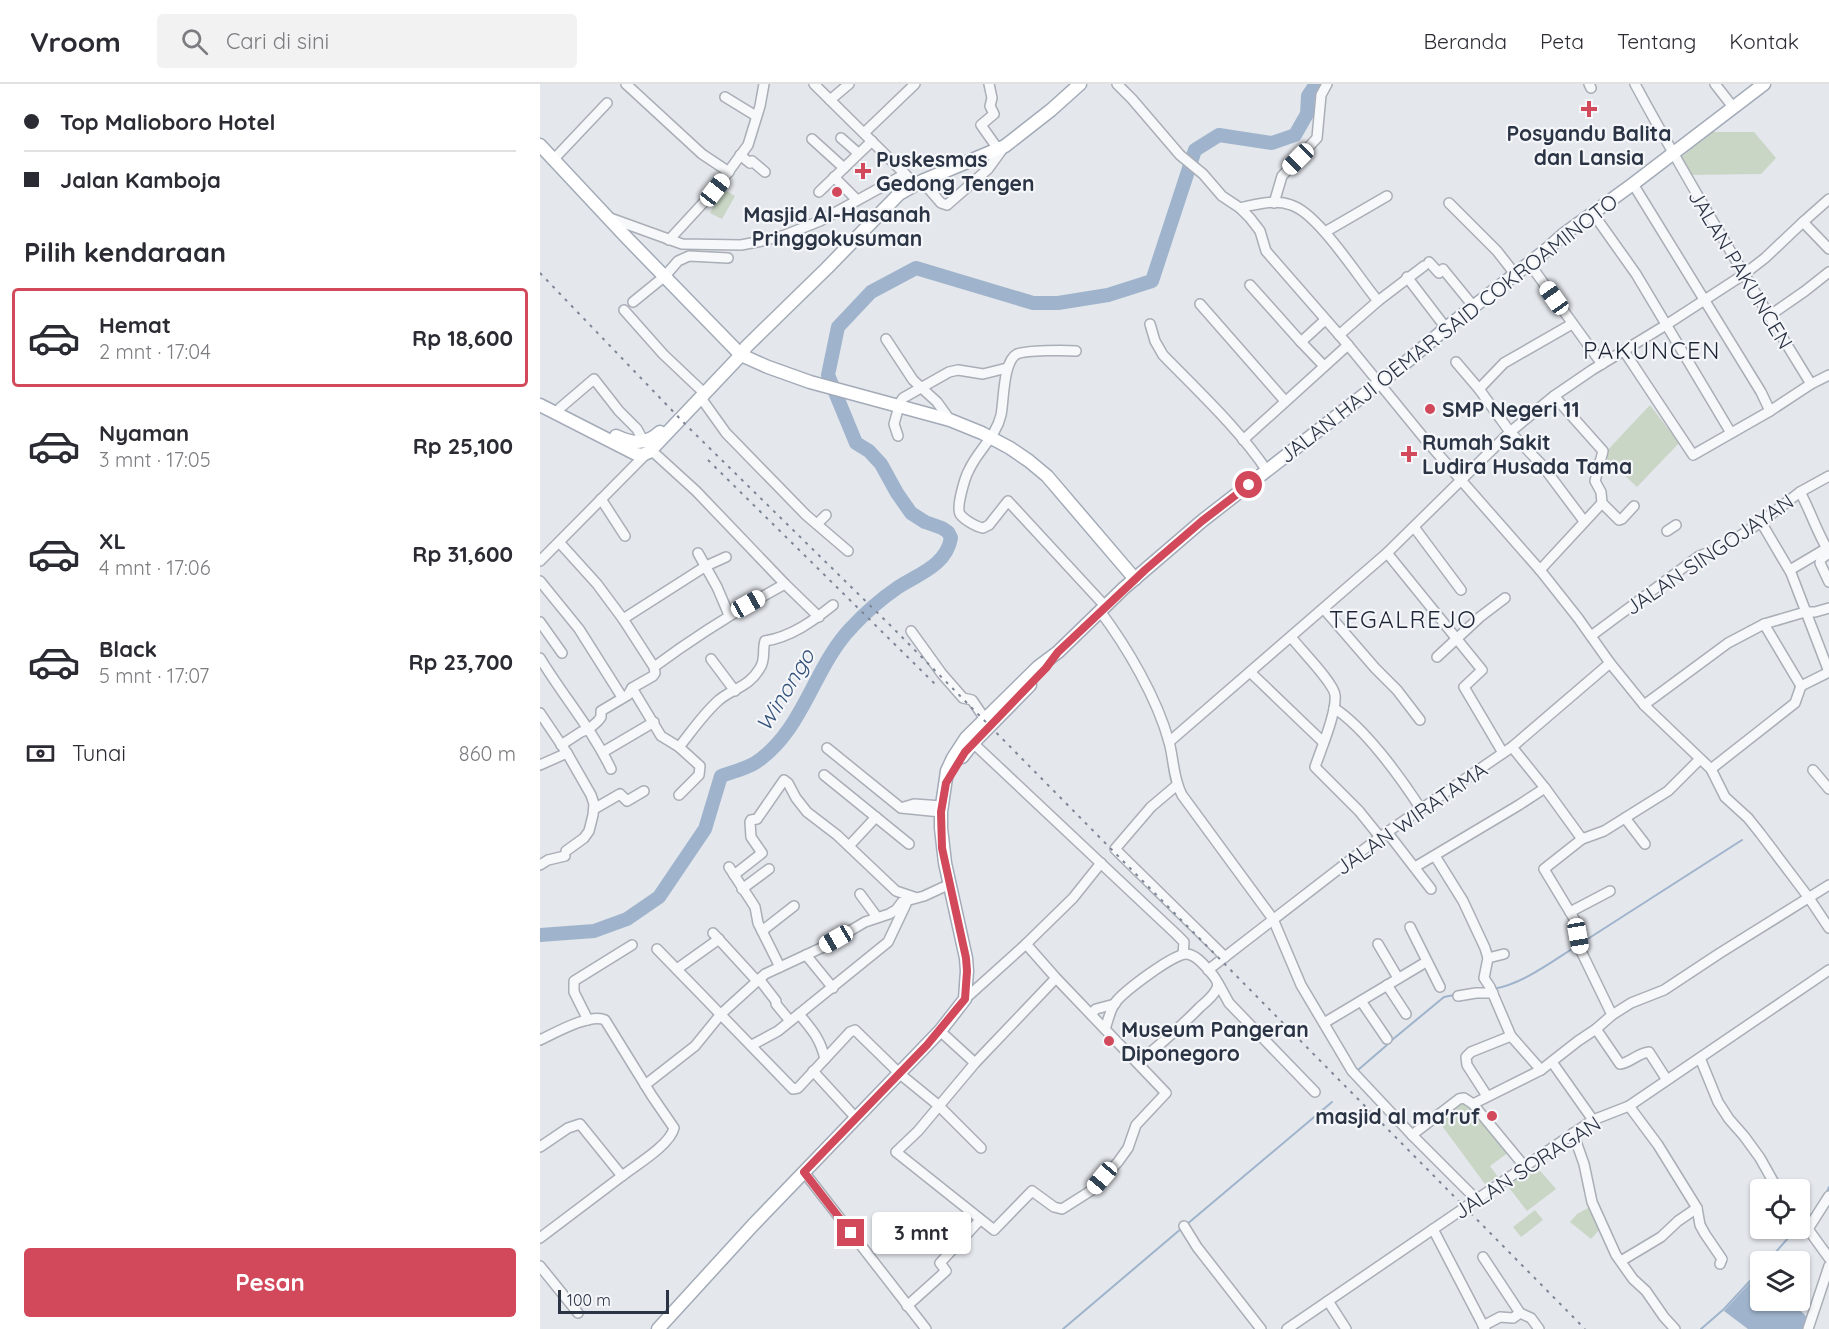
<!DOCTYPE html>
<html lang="id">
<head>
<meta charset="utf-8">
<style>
	body { margin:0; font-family:Quicksand,sans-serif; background:#f2f2f3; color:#2b2b33; height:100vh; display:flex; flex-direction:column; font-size:22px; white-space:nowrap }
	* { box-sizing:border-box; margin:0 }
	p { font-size:20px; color:#7c7c81 }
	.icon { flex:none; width:33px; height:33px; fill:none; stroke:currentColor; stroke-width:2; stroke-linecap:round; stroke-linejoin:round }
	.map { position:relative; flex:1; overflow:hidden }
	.details { display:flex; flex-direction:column; background:#fff; width:540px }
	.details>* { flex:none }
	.hud { display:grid; align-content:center; height:132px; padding:0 24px; background:#fff }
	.fabs { position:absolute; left:1210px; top:1095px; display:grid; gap:12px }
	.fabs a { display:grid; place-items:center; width:60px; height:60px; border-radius:6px; background:#fff; box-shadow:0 2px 4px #0004; font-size:30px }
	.scale { position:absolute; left:18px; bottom:15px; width:111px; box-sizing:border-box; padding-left:6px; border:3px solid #2b3445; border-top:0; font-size:16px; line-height:21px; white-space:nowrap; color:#2b3445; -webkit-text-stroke:4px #f4f6f9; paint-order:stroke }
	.end { position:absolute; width:27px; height:27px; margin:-14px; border:8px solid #d1495b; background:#fff; box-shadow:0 0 0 3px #fff }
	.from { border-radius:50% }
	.bubble { position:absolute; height:42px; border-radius:6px; background:#fff; box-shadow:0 2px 4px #0004; font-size:20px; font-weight:700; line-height:42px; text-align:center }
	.car { position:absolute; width:18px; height:36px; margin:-18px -9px; border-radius:8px; box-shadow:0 0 4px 2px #0007; background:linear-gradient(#fff 24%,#345 0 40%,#fff 0 76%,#345 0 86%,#fff 0) }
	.hud b { display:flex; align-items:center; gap:21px; height:57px; font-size:22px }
	.hud b+b { border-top:2px solid #e1e1e2 }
	.hud i { width:15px; height:15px; background:#2b2b33 }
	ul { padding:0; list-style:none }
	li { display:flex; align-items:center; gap:18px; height:99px; margin:0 12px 9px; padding:0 12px; border:3px solid transparent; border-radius:6px }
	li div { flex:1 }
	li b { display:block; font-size:22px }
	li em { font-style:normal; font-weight:700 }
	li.active { border-color:#d1495b }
	li>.icon { width:54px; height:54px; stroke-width:1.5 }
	h2 { padding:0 24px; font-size:27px; line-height:72px }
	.pay { display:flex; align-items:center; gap:15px; height:66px; padding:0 24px; font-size:22px }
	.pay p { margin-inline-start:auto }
	.cta { display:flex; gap:12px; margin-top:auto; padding:12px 24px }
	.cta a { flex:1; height:69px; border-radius:6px; background:#d1495b; color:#fff; font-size:24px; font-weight:700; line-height:69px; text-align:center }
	header { display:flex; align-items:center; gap:36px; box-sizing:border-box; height:84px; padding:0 30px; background:#fff; border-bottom:2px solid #e1e1e2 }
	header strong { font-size:28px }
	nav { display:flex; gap:33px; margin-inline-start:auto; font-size:21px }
	.search { width:420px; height:54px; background:#f2f2f3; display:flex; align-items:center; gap:15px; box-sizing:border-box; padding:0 21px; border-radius:6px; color:#7c7c81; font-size:22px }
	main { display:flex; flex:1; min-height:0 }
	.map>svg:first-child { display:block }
	.green { fill:#c9d6c5 }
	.water { fill:#9fb4cc }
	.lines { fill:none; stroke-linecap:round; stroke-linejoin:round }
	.stream { stroke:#9fb4cc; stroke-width:2 }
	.river { stroke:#9fb4cc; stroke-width:14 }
	.minor-casing { stroke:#a9aeb7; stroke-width:12 }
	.major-casing { stroke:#a3abb8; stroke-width:15 }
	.minor { stroke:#f7f8fa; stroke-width:9 }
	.major { stroke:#fff; stroke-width:12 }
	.rail { stroke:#7d8696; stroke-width:2; stroke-dasharray:3 6; stroke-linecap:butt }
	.route { stroke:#d1495b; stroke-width:8 }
	.poi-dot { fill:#d1495b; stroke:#f4f6f9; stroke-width:2 }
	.labels { text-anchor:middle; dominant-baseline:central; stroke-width:4.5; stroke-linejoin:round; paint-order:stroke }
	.poi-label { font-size:21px; font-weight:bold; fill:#2b3445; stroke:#f4f6f9; text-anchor:start }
	.street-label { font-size:21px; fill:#2b3445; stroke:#f4f6f9 }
	.water-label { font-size:22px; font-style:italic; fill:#34527a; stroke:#f4f6f9 }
	.quarter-label { font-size:24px; letter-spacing:1.5px; fill:#1d2536; stroke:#f4f6f9 }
</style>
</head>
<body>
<header>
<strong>Vroom</strong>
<div class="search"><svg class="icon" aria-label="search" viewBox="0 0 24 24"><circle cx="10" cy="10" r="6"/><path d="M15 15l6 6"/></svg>Cari di sini</div>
<nav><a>Beranda</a><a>Peta</a><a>Tentang</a><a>Kontak</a></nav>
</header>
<main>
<section class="details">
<div class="hud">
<b><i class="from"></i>Top Malioboro Hotel</b>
<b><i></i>Jalan Kamboja</b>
</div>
<h2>Pilih kendaraan</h2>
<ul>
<li class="active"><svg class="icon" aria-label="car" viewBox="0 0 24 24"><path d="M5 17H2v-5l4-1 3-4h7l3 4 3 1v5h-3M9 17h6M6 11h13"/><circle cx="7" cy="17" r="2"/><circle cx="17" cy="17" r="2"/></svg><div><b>Hemat</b><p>2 mnt · 17:04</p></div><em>Rp 18,600</em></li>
<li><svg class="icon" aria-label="car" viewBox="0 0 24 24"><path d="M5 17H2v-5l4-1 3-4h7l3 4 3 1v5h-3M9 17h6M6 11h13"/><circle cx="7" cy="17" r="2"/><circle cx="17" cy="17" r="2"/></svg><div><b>Nyaman</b><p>3 mnt · 17:05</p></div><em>Rp 25,100</em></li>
<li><svg class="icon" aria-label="car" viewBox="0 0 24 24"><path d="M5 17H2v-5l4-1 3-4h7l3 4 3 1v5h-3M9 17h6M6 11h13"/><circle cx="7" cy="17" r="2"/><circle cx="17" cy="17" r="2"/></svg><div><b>XL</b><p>4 mnt · 17:06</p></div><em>Rp 31,600</em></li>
<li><svg class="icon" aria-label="car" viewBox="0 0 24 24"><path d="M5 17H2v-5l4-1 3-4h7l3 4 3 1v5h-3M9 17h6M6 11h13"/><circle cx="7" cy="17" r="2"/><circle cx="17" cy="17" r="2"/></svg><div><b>Black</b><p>5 mnt · 17:07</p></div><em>Rp 23,700</em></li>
</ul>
<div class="pay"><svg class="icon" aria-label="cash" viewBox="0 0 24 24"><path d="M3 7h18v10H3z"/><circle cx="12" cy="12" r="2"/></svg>Tunai<p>860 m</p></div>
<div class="cta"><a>Pesan</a></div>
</section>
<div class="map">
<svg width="1289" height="1245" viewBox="0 0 1289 1245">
	<rect width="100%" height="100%" fill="#e4e7ec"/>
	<g class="green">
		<path d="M1172,48h42l22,26 -15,16 -74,1 -8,-16z"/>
		<path d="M183,105l12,7 -13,23 -12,-6z"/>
		<path d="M1110,321l29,38 -42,44 -34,-32z"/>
		<path d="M922,1016l12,8 35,44 -19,14 8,11 -13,7 -48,-65z"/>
		<path d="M996,1082l20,23 -29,22 -20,-26z"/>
		<path d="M1050,1123l10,22 -9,10 -21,-17 7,-8z"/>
		<path d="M995,1126l8,10 -22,17 -8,-10z"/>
	</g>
	<path class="water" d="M1219,1189l2,2v25l29,1 19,18 -6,10h-55l-24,-18z"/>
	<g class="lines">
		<g class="stream">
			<path d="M1043,858l159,-102"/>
			<path d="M953,905c29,-5 57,-26 82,-42"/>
			<path d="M852,956l52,-43 10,-2"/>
			<path d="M818,986l29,-25"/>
			<path d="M1286,1110l3,-7"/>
			<path d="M1264,1137l11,-10"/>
			<path d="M646,1141l146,-123"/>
			<path d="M1227,1178l30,-34"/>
			<path d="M523,1245l119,-101"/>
			<path d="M1161,1245l23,-20 37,-40"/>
		</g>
		<path class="river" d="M0,851l54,-4 33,-12 32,-22 46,-68 16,-53c11,-4 24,-7 34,-13 49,-32 58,-96 97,-136 13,-14 29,-28 45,-39 21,-14 49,-22 54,-50l-3,-6 -6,-4 -17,-6 -14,-9 -14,-20 -16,-29 -12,-13 -13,-8 -28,-68 10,-48 33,-35 45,-24 117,35h25l50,-8 44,-14 43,-131 24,-15 53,8 23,-8 12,-21 1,-18 8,-12"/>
		<defs>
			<g id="minor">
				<path d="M86,0l76,70 27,18"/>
				<path d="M274,0l101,100"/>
				<path d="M449,0l3,14 -2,8 4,8 -13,11 17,24"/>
				<path d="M577,0l15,15 48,56 23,19 19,22 18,12 10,10 10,13 6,20 82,94 76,93 116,132 38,48 32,45 34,42 67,64 14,28 23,21 12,15 49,65 20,30"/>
				<path d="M1049,0l2,4"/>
				<path d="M1095,0c55,102 115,201 176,300"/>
				<path d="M1175,0l18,23"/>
				<path d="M185,13l31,19"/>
				<path d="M290,16l19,-16"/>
				<path d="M324,49l51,-49"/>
				<path d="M301,54l17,15"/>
				<path d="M272,55l32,29"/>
				<path d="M200,71l10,8 2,-2 13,11"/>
				<path d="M14,75l53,-56"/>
				<path d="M294,93l23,23"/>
				<path d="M382,97l19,22 6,2 41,-36 16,-22"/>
				<path d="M1093,100l128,208 9,19"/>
				<path d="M279,108l53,-51"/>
				<path d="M734,119l8,-27 35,-38 4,-43 6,-11"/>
				<path d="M909,119l48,48 18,23"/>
				<path d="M700,124c16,-4 35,-9 51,-3 27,8 67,72 87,96"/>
				<path d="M1052,128l44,62 95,159"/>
				<path d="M70,134l72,26 59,1 21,-4 23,-6 35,-14 85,-47"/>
				<path d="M1263,138l26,27"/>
				<path d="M785,148l62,-36"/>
				<path d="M129,156l46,-50 33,-45 12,-39 4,-22"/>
				<path d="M889,178l10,11 4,-4 31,38"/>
				<path d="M989,179l73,101"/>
				<path d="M867,193l39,51"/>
				<path d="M710,201l51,57 24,-22"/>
				<path d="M93,218l32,-26 13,-15 11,-5 39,2"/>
				<path d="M660,220l85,97"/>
				<path d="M84,226l39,44 38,36"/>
				<path d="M1229,232l36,-25 24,-19"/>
				<path d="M610,240l5,17 8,14c34,35 78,76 104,116"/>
				<path d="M799,251l39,-34 46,-35"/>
				<path d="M346,255l27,41 24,22 13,18"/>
				<path d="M761,258l23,24"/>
				<path d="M536,267c-10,-1 -50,-1 -59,3 -14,7 -13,46 -16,61 -5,22 -23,35 -32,55 -4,7 -13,37 -9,44 4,6 17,13 23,14l6,-3 19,-24 97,105"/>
				<path d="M1084,267l69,104 77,-44 41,-27 18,-9"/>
				<path d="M916,278l23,27 31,43 32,33 42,56"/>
				<path d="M939,305l25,-26 68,-39"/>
				<path d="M1014,312l49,55 -8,30 6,11 1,11"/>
				<path d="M161,314l25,35 80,82 42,36"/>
				<path d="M358,322l5,-8 46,-26 9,-2 25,4 24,-6"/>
				<path d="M20,324l34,-29 25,32 18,18 7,13"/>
				<path d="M358,352l-4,-12 5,-18"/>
				<path d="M703,356l105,-95"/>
				<path d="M111,366l45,41 89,93"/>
				<path d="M1260,408c11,20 17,41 29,60"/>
				<path d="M61,415l24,37"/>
				<path d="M1221,438l30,51 38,99"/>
				<path d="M277,440l9,-9"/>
				<path d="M874,443l47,63"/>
				<path d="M1127,447l9,-6"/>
				<path d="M19,458l38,42 26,35 31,48"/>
				<path d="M158,469l19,34 12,28"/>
				<path d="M847,469l95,117 -18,17 39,66"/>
				<path d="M1289,469l-8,6 -1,4 9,19"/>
				<path d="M0,477l108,-109"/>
				<path d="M1000,486l62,-67 17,17 3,-1 12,-13"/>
				<path d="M1250,486l37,-22"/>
				<path d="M0,497l39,48 43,68"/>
				<path d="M784,525l51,59 22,22 23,30"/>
				<path d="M560,527c27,36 57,87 69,131 5,18 4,36 13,53l91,124 28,66 51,86 60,64 65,65"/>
				<path d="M83,535l83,-53 20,-9"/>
				<path d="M0,538l22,31"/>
				<path d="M1224,540l41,-12h10l14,-4"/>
				<path d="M371,547l31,43 21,24 9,2 13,19"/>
				<path d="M1051,552l108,-80 24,-9 38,-25 39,-30 29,-16"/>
				<path d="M751,553c9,12 43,46 44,58 2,17 -14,54 -20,72l44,44 21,26"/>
				<path d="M897,573l43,-40 25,-19"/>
				<path d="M0,574c23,38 52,71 71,111"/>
				<path d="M171,575l24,32"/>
				<path d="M710,588l73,70"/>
				<path d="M92,604l29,48 18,11 21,19 -1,9 -20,20"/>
				<path d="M1104,621l84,-62 36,-19 37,62"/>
				<path d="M794,624c31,20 67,70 87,101"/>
				<path d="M0,629l27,40 24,42 3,9 -1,11 -4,16 -5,7 -18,13"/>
				<path d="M629,658l218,-189 123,-121 44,-36 38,-26 74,-45 77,-50 22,-17 38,-36 26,-23"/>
				<path d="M433,659l203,191 8,8 -1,12"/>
				<path d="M21,661l20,-13 8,-3 9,-8 3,-4v-6l27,-16 4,-7 21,-12 2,-3 -1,-6c42,-31 85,-58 131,-83l34,33"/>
				<path d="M139,663c13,-16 25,-34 40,-47 16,-13 29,-12 41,-32 6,-9 2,-18 5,-27 26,-4 48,-20 68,-36"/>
				<path d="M972,663l33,41 37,51"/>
				<path d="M287,664l74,60 40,4"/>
				<path d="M63,668l51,-30"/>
				<path d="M0,681l27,-12"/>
				<path d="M1171,685l84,-66 6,-17 28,-14"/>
				<path d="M1273,686l16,19"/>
				<path d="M284,691l85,69"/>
				<path d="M637,701l-26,22 -36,42 110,108"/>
				<path d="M364,723l10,-3 28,2"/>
				<path d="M54,725l26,-15 7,7 17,-10"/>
				<path d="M1085,734l20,26"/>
				<path d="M847,748l44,57"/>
				<path d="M309,762l27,-29"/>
				<path d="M895,772l28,45 22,47 3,10 -4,20 6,9 21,49 30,34"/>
				<path d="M0,781l8,-5 17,-4"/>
				<path d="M189,783l26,40 3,16 22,44"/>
				<path d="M875,783l104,-62 26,-17"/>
				<path d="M194,791l28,-22 -11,-16 -1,-15 1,-2 6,-1 27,-39 4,3 8,15 11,14 30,23 59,56 18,6"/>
				<path d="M202,805l27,-20"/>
				<path d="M320,810l17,23"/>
				<path d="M1030,828l40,-21"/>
				<path d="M870,843l30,60"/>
				<path d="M222,847l32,-25"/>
				<path d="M173,849l44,48"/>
				<path d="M486,860l47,-46 28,-35"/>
				<path d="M838,860l20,34"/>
				<path d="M117,865l136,140 5,-1 52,-56 5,-2 45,44 38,31 43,43"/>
				<path d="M266,871l27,33"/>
				<path d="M948,874l16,-4"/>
				<path d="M137,885l42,-30"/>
				<path d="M668,886l172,-133 132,-90 98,-84"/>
				<path d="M219,895l17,22v3l14,17"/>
				<path d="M678,899l11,20 86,89"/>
				<path d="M847,901l19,29"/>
				<path d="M918,912l18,-3h17"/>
				<path d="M425,915l61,-55 30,34 110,115 -30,32 -8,23 -10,14 -26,28 -30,19 -8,-2 -22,-16 -38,39 -98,-78 22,-21 57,-68 81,-85"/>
				<path d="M821,917l26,38"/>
				<path d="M259,930c13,16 21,24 26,45"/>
				<path d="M551,930l5,-5 19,-5"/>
				<path d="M1072,931l19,-12 33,-13 56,-37 109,-68"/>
				<path d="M48,936l-14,-28v-11l58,-36"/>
				<path d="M784,939l102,-61"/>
				<path d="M565,945c3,-8 5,-19 10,-26 8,-11 59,-50 72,-49 10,1 19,13 25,20 4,5 8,10 4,16 -3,6 -10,12 -16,17 -19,20 -41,38 -62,56"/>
				<path d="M1056,945l24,35c10,-1 18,-11 29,-12l18,28"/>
				<path d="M400,947l35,32"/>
				<path d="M0,956c15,-7 50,-27 65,-20l47,76 22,32c-4,17 -38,37 -52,48l-42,-52 -12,4 -28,19"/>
				<path d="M212,961l26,-14 110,-89 18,-38"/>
				<path d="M1160,974l18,44 11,17 15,17 16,22 18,32"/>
				<path d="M1012,978l41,58"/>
				<path d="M273,987l43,47"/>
				<path d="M105,1001l50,-39 26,-32 44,-40 56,-26 44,-26 24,-8 7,-4 6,-8 22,-6 26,-12"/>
				<path d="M947,1012l-20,-31 -1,-8 5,-5 40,-16"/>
				<path d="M933,1020l68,-34 37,-29 18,-12 16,-14 -31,-64 -5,-29 -32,-53 38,-30 22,-8 64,-40 32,-32"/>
				<path d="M1089,1022l29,39 39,63 3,17 5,9 17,25 -2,5"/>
				<path d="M1033,1049l11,31 8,38 24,53 17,24 13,12 18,26 11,12"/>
				<path d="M872,1051l47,-36 5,-1 9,6 52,63"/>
				<path d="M264,1088l122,157"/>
				<path d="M1260,1138l8,7 21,29"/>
				<path d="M644,1142l13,21 64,82"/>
				<path d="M893,1145l52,100"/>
				<path d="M1268,1145l21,-33"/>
				<path d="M0,1154l82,-62"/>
				<path d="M943,1173l37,56 11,5 8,11"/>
				<path d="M1081,1177l40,-24 17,-16 19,-13"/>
				<path d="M0,1182l38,47"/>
				<path d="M788,1217l18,28"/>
				<path d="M367,1222l39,-35 -6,-8 40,-43"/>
				<path d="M943,1242l17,-9 13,1 7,-5"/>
				<path d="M747,1245l306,-209 36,-14 200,-136"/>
				<path d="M1268,1245l21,-63"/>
			</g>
			<g id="major">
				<path d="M0,61l86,92 115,118 27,12 42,15 140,38 32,13 28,15 19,13 18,15 88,103"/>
				<path d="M0,321l96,49 6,1 7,-3 92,-97 5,-8 81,-79 72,-74 23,-13 83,-35 46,-36 29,-26"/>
				<path d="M76,352c17,8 30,9 44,-4"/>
				<path d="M422,673l11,-14 57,-58"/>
				<path d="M118,1245l95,-104 187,-194 25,-32 2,-28 -1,-13 -21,-95 -4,-35v-16l6,-41 6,-13 13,-20 72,-71 20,-15 66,-64 78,-67 208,-162 36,-31 99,-77 19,-17 69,-50 131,-100"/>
			</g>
		</defs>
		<use href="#minor" class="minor-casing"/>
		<use href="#major" class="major-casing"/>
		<use href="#minor" class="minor"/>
		<use href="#major" class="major"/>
		<g class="rail">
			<path d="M0,189l147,153 205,201 693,702"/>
			<path d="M168,376l228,225"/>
		</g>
	</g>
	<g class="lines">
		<path class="route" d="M311,1149l-47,-61 123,-127 38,-46 2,-28 -1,-13 -24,-110 -1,-36 5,-29 19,-31 81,-84 12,-16 87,-82 57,-49 47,-36"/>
	</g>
	<g class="poi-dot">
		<path d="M1046 16h6v6h6v6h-6v6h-6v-6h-6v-6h6z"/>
		<path d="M320 78h6v6h6v6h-6v6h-6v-6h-6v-6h6z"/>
		<circle cx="297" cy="108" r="6"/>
		<circle cx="890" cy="325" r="6"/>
		<path d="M866 361h6v6h6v6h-6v6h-6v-6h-6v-6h6z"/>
		<circle cx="569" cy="957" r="6"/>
		<circle cx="952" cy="1032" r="6"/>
	</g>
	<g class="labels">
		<g class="poi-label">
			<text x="1049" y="49" text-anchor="middle">Posyandu Balita<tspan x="1049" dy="24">dan Lansia</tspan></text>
			<text x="336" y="75">Puskesmas<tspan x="336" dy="24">Gedong Tengen</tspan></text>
			<text x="297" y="130" text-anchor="middle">Masjid Al-Hasanah<tspan x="297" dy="24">Pringgokusuman</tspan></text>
			<text x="902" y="325">SMP Negeri 11</text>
			<text x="882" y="358">Rumah Sakit<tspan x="882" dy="24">Ludira Husada Tama</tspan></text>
			<text x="581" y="945">Museum Pangeran<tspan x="581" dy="24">Diponegoro</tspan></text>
			<text x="940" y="1032" text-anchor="end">masjid al ma'ruf</text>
		</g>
		<g class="street-label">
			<text transform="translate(1201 185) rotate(59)">JALAN PAKUNCEN</text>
			<text transform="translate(908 244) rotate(-38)">JALAN HAJI OEMAR SAID COKROAMINOTO</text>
			<text transform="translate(1169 470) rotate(-34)">JALAN SINGOJAYAN</text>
			<text transform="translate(871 734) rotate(-35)">JALAN WIRATAMA</text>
			<text transform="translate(987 1083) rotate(-33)">JALAN SORAGAN</text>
		</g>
		<g class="water-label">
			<text transform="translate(245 606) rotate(-59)">Winongo</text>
		</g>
		<g class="quarter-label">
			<text x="1112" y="266">PAKUNCEN</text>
			<text x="863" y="535">TEGALREJO</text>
		</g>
	</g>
</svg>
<div class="fabs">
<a><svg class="icon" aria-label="locate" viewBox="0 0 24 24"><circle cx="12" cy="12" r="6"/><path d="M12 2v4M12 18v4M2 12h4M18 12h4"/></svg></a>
<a><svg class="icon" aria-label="layers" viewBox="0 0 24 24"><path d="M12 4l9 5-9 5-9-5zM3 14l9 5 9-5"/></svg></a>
</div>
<div class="scale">100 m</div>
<i class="end from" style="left:709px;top:401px"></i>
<i class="end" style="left:311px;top:1149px"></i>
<div class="bubble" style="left:332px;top:1128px;width:99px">3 mnt</div>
<i class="car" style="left:758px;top:75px;rotate:225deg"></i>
<i class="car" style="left:175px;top:106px;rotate:38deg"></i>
<i class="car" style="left:1014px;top:214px;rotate:325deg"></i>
<i class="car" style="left:208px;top:520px;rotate:61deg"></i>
<i class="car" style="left:1038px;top:852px;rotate:170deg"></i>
<i class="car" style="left:296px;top:855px;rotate:240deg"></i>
<i class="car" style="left:562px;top:1094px;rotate:220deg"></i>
</div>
</main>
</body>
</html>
